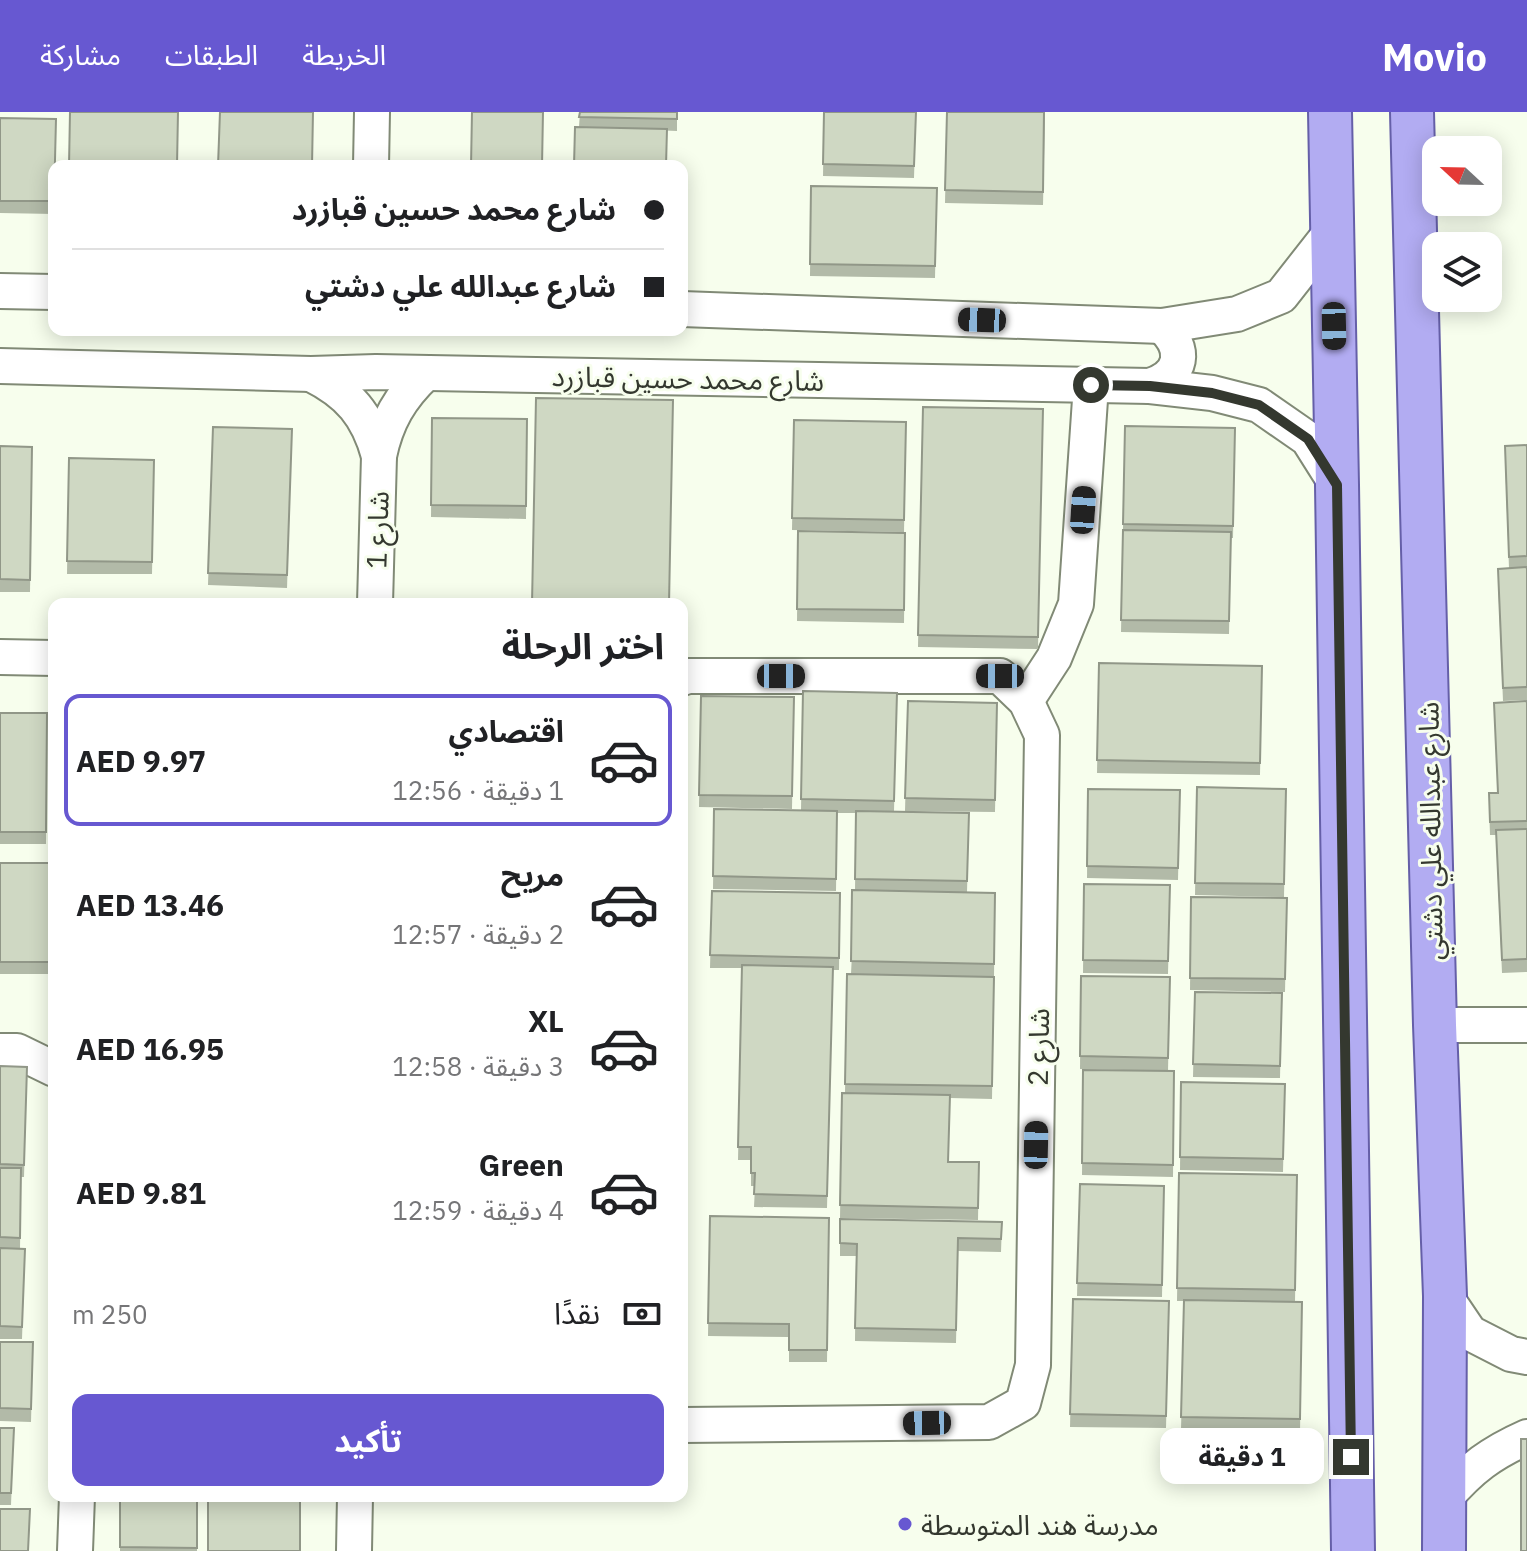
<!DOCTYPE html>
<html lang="ar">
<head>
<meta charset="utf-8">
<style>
	body { margin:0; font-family:"IBM Plex Sans","Noto Sans Arabic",sans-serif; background:#f6f6f6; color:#202124; direction:rtl; height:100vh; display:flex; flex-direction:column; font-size:30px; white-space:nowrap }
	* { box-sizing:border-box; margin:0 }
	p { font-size:26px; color:#757577 }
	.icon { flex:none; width:44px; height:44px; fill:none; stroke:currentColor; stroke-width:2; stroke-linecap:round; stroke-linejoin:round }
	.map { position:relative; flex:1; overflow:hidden; direction:ltr }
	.details { position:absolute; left:48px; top:486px; width:640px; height:904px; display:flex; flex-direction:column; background:#fff; border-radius:16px; box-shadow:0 4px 20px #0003; direction:rtl }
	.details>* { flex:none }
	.guide { position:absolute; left:48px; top:48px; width:640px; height:176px; border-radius:16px; box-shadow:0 4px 20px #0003; direction:rtl; display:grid; align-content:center; height:176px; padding:0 24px; background:#fff }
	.needle { width:52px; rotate:292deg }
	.controls { position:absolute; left:1422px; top:24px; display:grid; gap:16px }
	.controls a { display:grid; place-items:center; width:80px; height:80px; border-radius:16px; background:#fff; box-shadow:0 4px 20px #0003; font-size:40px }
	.end { position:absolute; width:36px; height:36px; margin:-18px; border:10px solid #34382f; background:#fff; box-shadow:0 0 0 4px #fff }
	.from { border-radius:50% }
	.bubble { position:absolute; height:56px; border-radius:16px; background:#fff; box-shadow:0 4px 20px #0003; font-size:26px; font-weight:700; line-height:56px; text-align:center; direction:rtl }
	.car { position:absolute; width:24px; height:48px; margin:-24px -12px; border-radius:10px; box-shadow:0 0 6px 2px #0007; background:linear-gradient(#222 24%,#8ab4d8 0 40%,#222 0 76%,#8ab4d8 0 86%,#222 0) }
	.guide b { display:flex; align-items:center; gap:28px; height:76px; font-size:30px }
	.guide b+b { border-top:2px solid #e0e0e0 }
	.guide i { width:20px; height:20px; background:#202124 }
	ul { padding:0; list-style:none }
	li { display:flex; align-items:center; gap:24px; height:132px; margin:0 16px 12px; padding:0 8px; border:4px solid transparent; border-radius:16px }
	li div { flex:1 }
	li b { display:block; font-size:30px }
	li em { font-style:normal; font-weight:700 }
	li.active { border-color:#6758d1 }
	li>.icon { width:72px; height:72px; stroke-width:1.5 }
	h2 { padding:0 24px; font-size:36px; line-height:96px }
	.pay { display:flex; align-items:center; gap:20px; height:88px; padding:0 24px; font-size:30px }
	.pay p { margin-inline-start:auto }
	.cta { display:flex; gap:16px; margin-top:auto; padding:16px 24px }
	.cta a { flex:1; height:92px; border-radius:16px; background:#6758d1; color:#fff; font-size:32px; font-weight:700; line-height:92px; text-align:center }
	header { display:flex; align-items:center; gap:48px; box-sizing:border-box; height:112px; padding:0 40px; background:#6758d1; color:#fff }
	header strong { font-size:38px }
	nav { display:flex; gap:44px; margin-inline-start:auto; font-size:28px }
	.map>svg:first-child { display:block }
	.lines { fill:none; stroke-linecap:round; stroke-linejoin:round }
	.minor-casing { stroke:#818a76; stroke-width:38 }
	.major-casing { stroke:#655fa8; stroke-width:46 }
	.minor { stroke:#fff; stroke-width:34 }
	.major { stroke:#b2acf2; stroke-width:42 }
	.wall { fill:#b2baa8 }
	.building { fill:#cfd8c3; stroke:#919788; stroke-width:2 }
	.route { stroke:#34382f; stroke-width:10 }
	.poi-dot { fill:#6758d1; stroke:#f7feed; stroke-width:3 }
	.labels { text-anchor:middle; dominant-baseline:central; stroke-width:6; stroke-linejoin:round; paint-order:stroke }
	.street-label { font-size:28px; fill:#34382f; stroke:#f7feed }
	.poi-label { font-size:28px; fill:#34382f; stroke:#f7feed; text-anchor:start }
</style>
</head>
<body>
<header>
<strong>Movio</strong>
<nav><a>الخريطة</a><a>الطبقات</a><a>مشاركة</a></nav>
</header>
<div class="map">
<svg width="1527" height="1439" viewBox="0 0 1527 1439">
	<rect width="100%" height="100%" fill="#f7feed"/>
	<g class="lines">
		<defs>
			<g id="minor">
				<path d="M371,54l1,-54"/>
				<path d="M0,179l54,1"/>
				<path d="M682,197l480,17 75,-12 44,-18 51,-65"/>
				<path d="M0,254l311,8 65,-2 774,14 62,7 47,12 49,34 29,46"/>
				<path d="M311,262c38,19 57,41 68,82"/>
				<path d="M1150,274c33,-11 37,-37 12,-60"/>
				<path d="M375,492l4,-148c7,-34 21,-59 47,-83"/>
				<path d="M0,545l54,1"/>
				<path d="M682,566l6,-2h312l26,25 16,34 -9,630 -10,38 -34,19 -307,3"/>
				<path d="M1026,589l28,-43 22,-54 15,-219"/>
				<path d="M1435,913h92"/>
				<path d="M0,939h17l37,18"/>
				<path d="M1445,1184l25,37 41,21 16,3"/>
				<path d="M1445,1386c26,-30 46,-45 82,-61"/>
				<path d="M75,1439l2,-55"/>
				<path d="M354,1439l1,-55"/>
			</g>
			<g id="major">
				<path d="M1330,0l7,373 16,1066"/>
				<path d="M1412,0l23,913 10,271 -1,255"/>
			</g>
		</defs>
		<use href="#minor" class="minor-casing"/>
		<use href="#major" class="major-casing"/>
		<use href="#minor" class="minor"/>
		<use href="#major" class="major"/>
	</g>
	<g class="wall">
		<path d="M580,0h97v19l-98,-4z"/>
		<path d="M824,0h92l-2,66 -91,-2z"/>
		<path d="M947,0h98l-2,93 -98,-2z"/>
		<path d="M0,6l54,48v48l-54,-1z"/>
		<path d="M811,74l126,2 -2,90 -125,-2z"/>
		<path d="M923,295l120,2 -5,240 -120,-2z"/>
		<path d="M432,306l95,1 -1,100 -95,-2z"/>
		<path d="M794,308l112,2 -2,110 -112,-2z"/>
		<path d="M1125,314l110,2 -2,110h-2l-2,96 -108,-2z"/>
		<path d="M213,315l79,2 -5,159 -79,-3z"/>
		<path d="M1527,333v255l-24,1 -5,-120 11,-13 -4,-110z"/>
		<path d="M0,334l32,1 -2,145h-30z"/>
		<path d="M69,346l85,2 -2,114h-85z"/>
		<path d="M798,419l107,2 -1,90 -107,-2z"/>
		<path d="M1099,551l163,3 -2,109 -163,-2z"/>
		<path d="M803,579l94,2 -3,118 75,2 -2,79 28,1 -1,84 -143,-3 4,-84 1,-77h-19l-1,78 -123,-2 1,-80 87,2z"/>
		<path d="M701,584l93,1 -2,112 -93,-2z"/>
		<path d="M908,589l89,2 -2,109 -90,-1z"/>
		<path d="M1527,589v271l-25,1 -6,-138h-6l-1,-29 9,-13z"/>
		<path d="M0,601h47l-1,131h-46z"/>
		<path d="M1197,675l89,2 -2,108 -89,-2z"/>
		<path d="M1088,677l92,1 -2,90 -91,-2z"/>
		<rect x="0" y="751" width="54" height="111"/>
		<path d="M1084,772l86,1 -2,89 -85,-1z"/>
		<path d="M712,779l128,2 -1,77h-6l-6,238 -73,-1 1,-21h-4v-26h-13l4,-192h-32z"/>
		<path d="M1191,785l96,1 -2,94 -95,-2z"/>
		<path d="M847,862l147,3 -2,122 -42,-1 -2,64h31l-1,58 -138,-2 2,-125h3z"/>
		<path d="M1081,864l89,1 -2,94 -88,-2z"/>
		<path d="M1195,880l87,1 -2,85 -87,-1z"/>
		<path d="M0,954l27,1 -3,110h-3l-1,72h5l-3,90h-22z"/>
		<path d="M1083,958l91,1 -1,106 -91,-2z"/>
		<path d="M1181,970l104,2 -2,88 -103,-2z"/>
		<path d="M1179,1061l118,2 -2,127h7l-2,130 -119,-2 3,-129h-7z"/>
		<path d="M1080,1072l84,2 -2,111 -85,-1z"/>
		<path d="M710,1104l119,2 -2,144h-38v-25l-81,-1z"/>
		<path d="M840,1107l162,3 -1,30 -43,-1 -2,92 -101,-2 1,-85h-16z"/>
		<path d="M1073,1187l96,2 -3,127 -96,-1z"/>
		<path d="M0,1230h33l-2,80 -31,-1z"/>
		<path d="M0,1316h14l-3,77h-11z"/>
		<path d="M120,1384h78l-1,55h-77z"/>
	</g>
	<g class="building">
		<path d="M70,0h108l-1,54h-108z"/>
		<path d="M220,0h93l-1,54h-94z"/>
		<path d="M472,0h71l-1,54h-71z"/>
		<path d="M580,0h97v7l-98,-2z"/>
		<path d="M824,0h92l-2,54 -91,-2z"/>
		<path d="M947,0h97l-1,80 -98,-2z"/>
		<path d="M0,6l56,1 -2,82h-54z"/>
		<path d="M575,15l92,2 -1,37h-92z"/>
		<path d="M811,74l126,2 -2,78 -125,-2z"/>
		<path d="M536,286l137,2 -4,204h-137z"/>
		<path d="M923,295l120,2 -5,228 -120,-2z"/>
		<path d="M432,306l95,1 -1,87 -95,-1z"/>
		<path d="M794,308l112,2 -2,98 -112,-2z"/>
		<path d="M1125,314l110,2 -2,98 -110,-2z"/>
		<path d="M213,315l79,2 -5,146 -79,-2z"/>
		<path d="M1527,333v111l-18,1 -4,-111z"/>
		<path d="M0,334l32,1 -2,133 -30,-1z"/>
		<path d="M69,346l85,2 -2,102 -85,-1z"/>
		<path d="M1123,418l108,2 -2,89 -108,-1z"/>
		<path d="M798,419l107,2 -1,77 -107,-1z"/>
		<path d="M1527,455v120l-24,1 -5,-119z"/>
		<path d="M1099,551l163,3 -2,97 -163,-3z"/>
		<path d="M803,579l94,2 -3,108 -93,-2z"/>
		<path d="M701,584l93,1 -2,99 -93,-1z"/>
		<path d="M908,589l89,2 -2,97 -90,-2z"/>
		<path d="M1527,589v120l-37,1 -1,-29h9l-4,-90z"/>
		<path d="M0,601h47l-1,119h-46z"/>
		<path d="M1197,675l89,2 -2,95 -89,-1z"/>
		<path d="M1088,677l92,1 -2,78 -91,-2z"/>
		<path d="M714,697l123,2 -1,68 -123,-3z"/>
		<path d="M856,699l113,2 -2,68 -112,-2z"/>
		<path d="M1527,717v130l-25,1 -6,-130z"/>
		<rect x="0" y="751" width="54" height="99"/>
		<path d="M1084,772l86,1 -2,76 -85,-1z"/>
		<path d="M852,778l143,3 -1,71 -143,-3z"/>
		<path d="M712,779l128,2 -1,65 -129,-3z"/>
		<path d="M1191,785l96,1 -2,81 -95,-1z"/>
		<path d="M742,853l91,2 -6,229 -73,-2 1,-21h-4v-26h-13z"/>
		<path d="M847,862l147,3 -2,109 -147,-2z"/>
		<path d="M1081,864l89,1 -2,81 -88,-2z"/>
		<path d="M1195,880l87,1 -2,73 -87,-2z"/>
		<path d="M0,954l27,1 -3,98 -24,-1z"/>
		<path d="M1083,958l91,1 -1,94 -91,-2z"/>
		<path d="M1181,970l104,2 -2,75 -103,-2z"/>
		<path d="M842,981l108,2 -2,67h31l-1,46 -138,-3z"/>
		<path d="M0,1056h21l-1,70 -20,-1z"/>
		<path d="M1179,1061l118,2 -2,115 -118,-2z"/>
		<path d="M1080,1072l84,2 -2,99 -85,-2z"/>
		<path d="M710,1104l119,2 -2,132h-38v-26l-81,-1z"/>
		<path d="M840,1107l162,3 -1,17 -43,-1 -2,92 -101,-2 2,-84 -17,-1z"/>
		<path d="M0,1136l25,1 -3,78 -22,-1z"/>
		<path d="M1073,1187l96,2 -3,115 -96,-2z"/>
		<path d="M1184,1188l118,2 -2,117 -119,-2z"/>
		<path d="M0,1230h33l-2,67 -31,-1z"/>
		<path d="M0,1316h14l-3,65h-11z"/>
		<rect x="1521" y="1327" width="6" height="112"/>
		<path d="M120,1384h77v52l-77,-1z"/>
		<rect x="208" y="1384" width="92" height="55"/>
		<path d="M0,1397h30l-2,42h-28z"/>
	</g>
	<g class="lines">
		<path class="route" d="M1091,273l59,1 62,7 47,12 49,34 29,46 14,972"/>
	</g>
	<circle class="poi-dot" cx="905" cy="1412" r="8"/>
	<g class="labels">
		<g class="street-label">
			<text transform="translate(688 266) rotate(1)">شارع محمد حسين قبازرد</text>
			<text transform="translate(377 418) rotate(-88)">شارع 1</text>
			<text transform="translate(1430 719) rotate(-91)">شارع عبدالله علي دشتي</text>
			<text transform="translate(1038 935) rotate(-89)">شارع 2</text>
		</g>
		<g class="poi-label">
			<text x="921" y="1412">مدرسة هند المتوسطة</text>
		</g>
	</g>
</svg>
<div class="controls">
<a><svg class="needle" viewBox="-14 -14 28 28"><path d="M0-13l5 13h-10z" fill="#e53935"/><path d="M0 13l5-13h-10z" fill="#757577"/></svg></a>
<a><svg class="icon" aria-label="layers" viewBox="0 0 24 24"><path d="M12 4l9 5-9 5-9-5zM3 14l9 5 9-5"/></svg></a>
</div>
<i class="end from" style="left:1091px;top:273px"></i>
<i class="end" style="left:1351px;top:1345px"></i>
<div class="bubble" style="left:1160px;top:1316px;width:164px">1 دقيقة</div>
<i class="car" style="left:982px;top:208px;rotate:272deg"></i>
<i class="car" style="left:1334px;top:214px;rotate:179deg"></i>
<i class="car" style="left:1083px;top:398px;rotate:4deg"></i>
<i class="car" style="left:781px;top:564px;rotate:90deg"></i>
<i class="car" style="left:1000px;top:564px;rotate:270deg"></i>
<i class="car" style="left:1036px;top:1033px;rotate:1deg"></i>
<i class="car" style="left:927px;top:1311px;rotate:269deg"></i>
<div class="guide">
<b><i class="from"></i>شارع محمد حسين قبازرد</b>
<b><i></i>شارع عبدالله علي دشتي</b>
</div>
<section class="details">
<h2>اختر الرحلة</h2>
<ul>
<li class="active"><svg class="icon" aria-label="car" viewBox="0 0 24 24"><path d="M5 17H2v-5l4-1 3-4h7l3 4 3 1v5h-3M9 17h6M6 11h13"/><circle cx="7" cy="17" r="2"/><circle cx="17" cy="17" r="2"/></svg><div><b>اقتصادي</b><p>1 دقيقة · 12:56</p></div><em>AED 9.97</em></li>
<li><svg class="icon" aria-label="car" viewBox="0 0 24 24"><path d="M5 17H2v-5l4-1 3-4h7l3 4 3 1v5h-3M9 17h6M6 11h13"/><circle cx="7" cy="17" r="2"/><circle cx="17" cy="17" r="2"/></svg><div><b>مريح</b><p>2 دقيقة · 12:57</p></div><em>AED 13.46</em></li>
<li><svg class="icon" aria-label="car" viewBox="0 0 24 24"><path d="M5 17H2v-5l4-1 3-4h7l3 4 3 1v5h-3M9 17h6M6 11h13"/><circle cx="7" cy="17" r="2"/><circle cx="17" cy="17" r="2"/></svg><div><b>XL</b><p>3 دقيقة · 12:58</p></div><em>AED 16.95</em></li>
<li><svg class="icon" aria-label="car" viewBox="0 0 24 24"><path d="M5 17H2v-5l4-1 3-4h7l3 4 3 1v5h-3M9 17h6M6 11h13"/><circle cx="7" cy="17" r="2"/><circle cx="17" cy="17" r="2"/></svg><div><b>Green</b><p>4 دقيقة · 12:59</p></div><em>AED 9.81</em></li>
</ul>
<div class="pay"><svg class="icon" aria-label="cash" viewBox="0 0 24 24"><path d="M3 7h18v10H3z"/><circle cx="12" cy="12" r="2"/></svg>نقدًا<p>250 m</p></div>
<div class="cta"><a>تأكيد</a></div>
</section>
</div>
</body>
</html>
